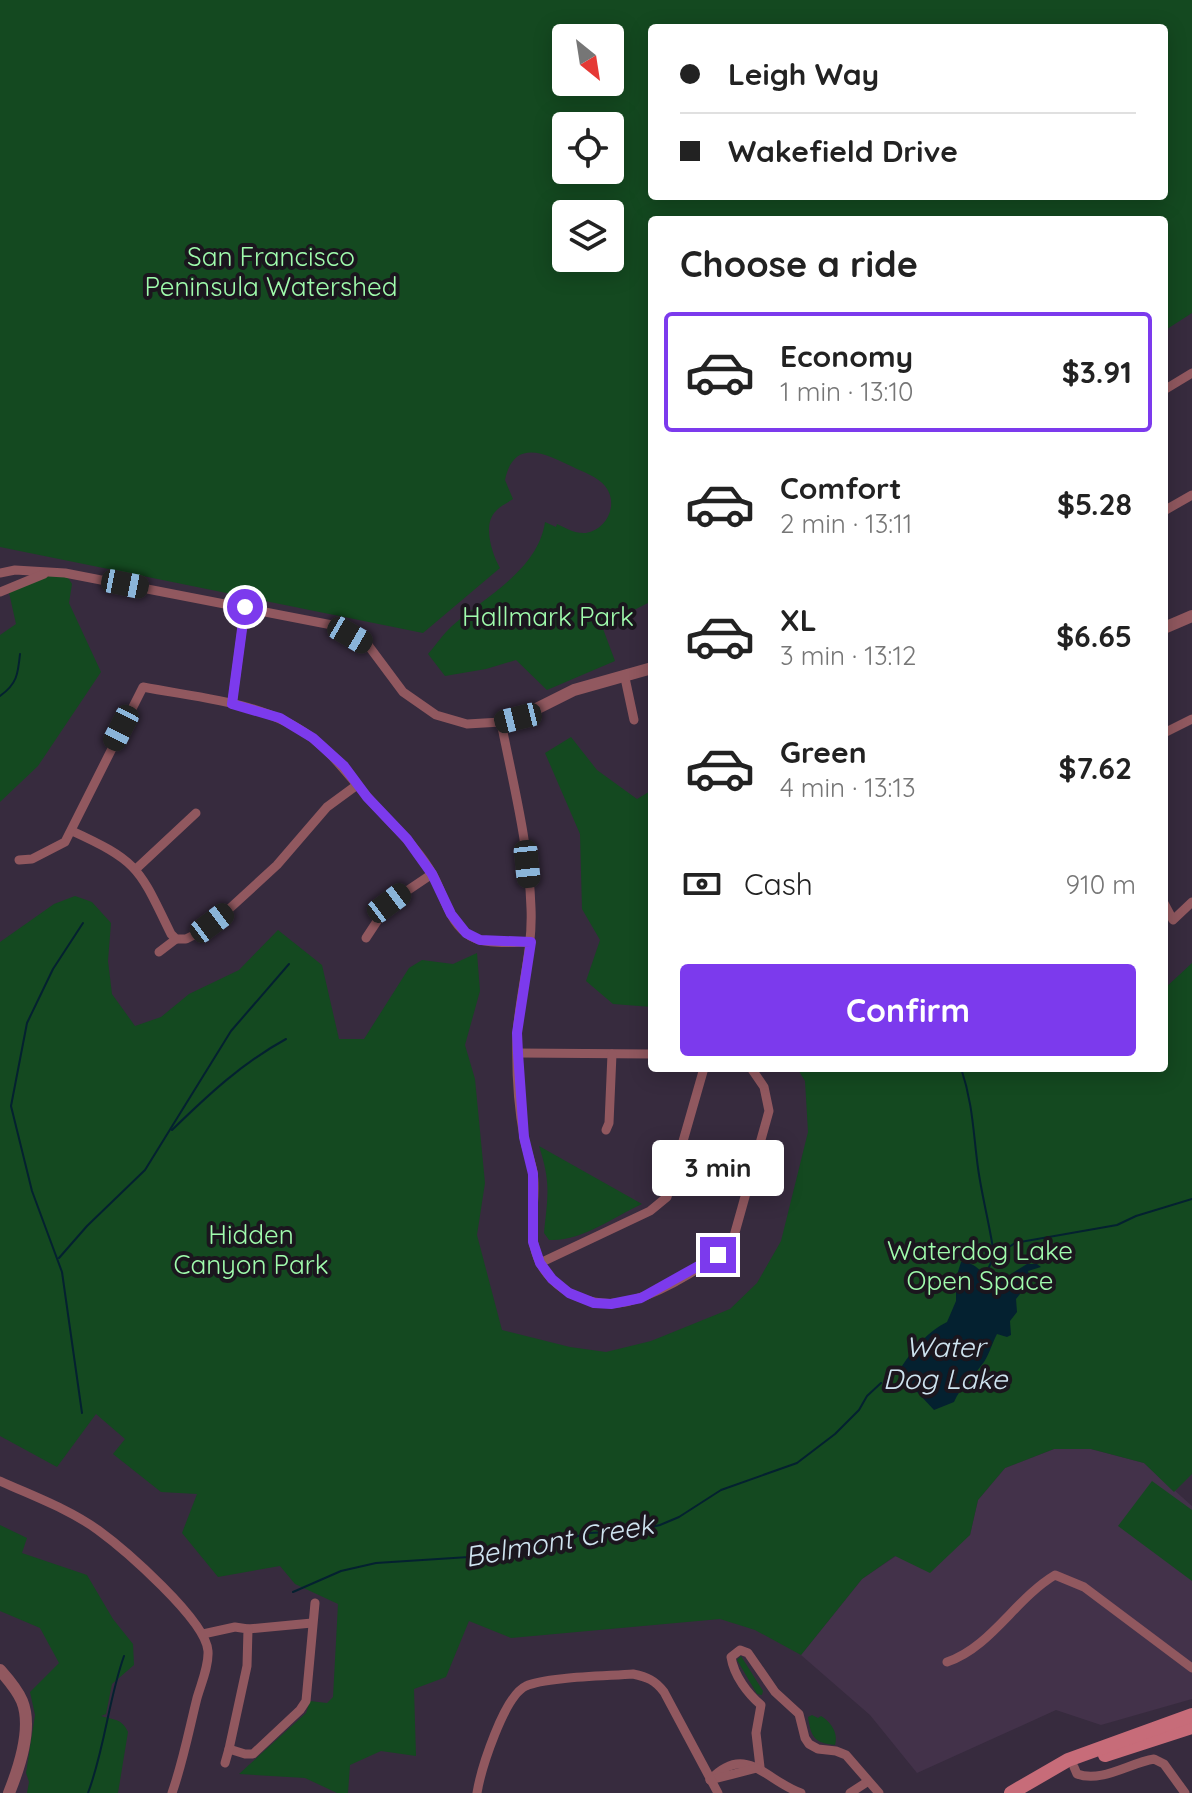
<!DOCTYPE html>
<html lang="en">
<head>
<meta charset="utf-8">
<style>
	body { margin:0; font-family:Quicksand,sans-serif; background:#f6f6f6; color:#222; height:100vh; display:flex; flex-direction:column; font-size:30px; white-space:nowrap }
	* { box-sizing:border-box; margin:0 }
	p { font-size:26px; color:#767676 }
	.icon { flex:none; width:44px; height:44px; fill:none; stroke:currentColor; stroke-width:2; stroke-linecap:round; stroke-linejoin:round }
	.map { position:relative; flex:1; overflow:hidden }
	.side { position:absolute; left:648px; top:216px; width:520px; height:856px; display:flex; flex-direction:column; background:#fff; border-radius:8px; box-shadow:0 4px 20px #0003 }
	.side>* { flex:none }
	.banner { position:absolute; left:648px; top:24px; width:520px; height:176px; border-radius:8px; box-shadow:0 4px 20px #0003; display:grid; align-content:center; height:176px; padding:0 32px; background:#fff }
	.needle { width:52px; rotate:150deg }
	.buttons { position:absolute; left:552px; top:24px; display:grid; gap:16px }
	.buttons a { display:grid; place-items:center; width:72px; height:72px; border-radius:8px; background:#fff; box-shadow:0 4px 20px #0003; font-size:40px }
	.end { position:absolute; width:36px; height:36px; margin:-18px; border:10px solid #7c3aed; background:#fff; box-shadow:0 0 0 4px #fff }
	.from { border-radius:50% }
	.bubble { position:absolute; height:56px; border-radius:8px; background:#fff; box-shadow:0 4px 20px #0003; font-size:26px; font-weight:700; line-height:56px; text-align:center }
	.car { position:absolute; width:24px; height:48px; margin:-24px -12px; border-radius:10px; box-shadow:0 0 6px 2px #0007; background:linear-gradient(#222 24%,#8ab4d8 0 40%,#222 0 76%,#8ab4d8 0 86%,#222 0) }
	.banner b { display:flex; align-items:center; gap:28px; height:76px; font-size:30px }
	.banner b+b { border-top:2px solid #e0e0e0 }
	.banner i { width:20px; height:20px; background:#222 }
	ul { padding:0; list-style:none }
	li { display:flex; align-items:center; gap:24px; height:120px; margin:0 16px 12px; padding:0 16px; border:4px solid transparent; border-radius:8px }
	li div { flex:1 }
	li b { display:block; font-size:30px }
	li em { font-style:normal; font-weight:700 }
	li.on { border-color:#7c3aed }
	li>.icon { width:72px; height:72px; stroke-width:1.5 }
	h2 { padding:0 32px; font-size:36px; line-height:96px }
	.pay { display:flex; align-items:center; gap:20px; height:88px; padding:0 32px; font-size:30px }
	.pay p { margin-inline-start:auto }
	.primary-button { display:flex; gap:16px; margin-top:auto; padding:16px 32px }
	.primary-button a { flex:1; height:92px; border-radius:8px; background:#7c3aed; color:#fff; font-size:32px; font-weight:700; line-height:92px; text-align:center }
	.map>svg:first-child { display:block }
	.built { fill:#43324a }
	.green { fill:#144920; fill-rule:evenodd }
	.water { fill:#042130 }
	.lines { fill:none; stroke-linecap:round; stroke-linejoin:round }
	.stream { stroke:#042130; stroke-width:2 }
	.minor { stroke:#91585f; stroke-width:9 }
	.tertiary { stroke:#91585f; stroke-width:12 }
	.secondary { stroke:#c76c79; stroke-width:14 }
	.route { stroke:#7c3aed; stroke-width:10 }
	.labels { text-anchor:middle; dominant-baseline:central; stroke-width:8; stroke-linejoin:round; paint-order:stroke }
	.park-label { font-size:26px; fill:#a0fcad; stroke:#1b161e }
	.water-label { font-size:28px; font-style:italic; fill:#cfe4f0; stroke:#1b161e }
</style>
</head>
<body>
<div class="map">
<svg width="1192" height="1793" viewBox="0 0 1192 1793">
	<rect width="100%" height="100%" fill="#372b3e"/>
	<path class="built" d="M1054,1449h37l53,14 48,43v193l-91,26 -45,-15 -139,63 -47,-58 -69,-60 61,-76 34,-23 74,-21 8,-35 27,-32z"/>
	<g class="green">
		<path d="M0,0h1192v313l-28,18v-111h-512v381l-50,25 13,35 -68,29 -31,-30 -30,9 -41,7 -17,-22c8,-9 15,-20 24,-28 34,-30 86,-56 93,-104l11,5 1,-3c9,4 18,10 29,9 22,-4 33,-30 19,-47 -7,-9 -22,-14 -32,-19 -27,-13 -59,-30 -68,13l8,19c-6,4 -13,7 -17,12 -14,13 -4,43 4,57l-77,65 -423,-86zM652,28h512v168h-512zM566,38h44v44h-44zM566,126h44v44h-44zM566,214h44v44h-44z"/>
		<path d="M47,572l18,1 7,11 -3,19 32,69 -63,94 -38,36v-167l16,-11 -8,-36z"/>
		<path d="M571,737l26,33 40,29 15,-9v217l-39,-3 -27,-23 14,-41 -18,-31 -2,-75 -35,-81z"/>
		<path d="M75,896l17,6 19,21 -3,38 4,33 23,32 26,-9 28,-23 50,-24 39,-40 44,35 17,74h25l45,-71 13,-8 31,4 24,-11 3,38 -15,54 10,34 10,104 -8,52 25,95 68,17 36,5 45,-11 79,-32 27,-26 24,-42 27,-109 -3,-51 -8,-13h367v-79l28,-26v511l-18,18 -30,-29 -53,-14h-37l-49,19 -27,32 -8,35 -40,38 -35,-17 -33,23 -61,76 -46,-25 -35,-11 -209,19 -42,-17 -23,56 -32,12 2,67 -35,-5 -31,14 -2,28h-11l-32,-15 -66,-4 67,-61 4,-12 17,2 6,-6 5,-93 -43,-20 -15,-18 -62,11 -36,-44 15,-39 -36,-2 -48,-38 12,-15 -29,-25 -39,53 -57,-31v-494l54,-38z"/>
		<path d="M539,1146l103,58c-29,13 -61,38 -93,36l-5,-7c4,-38 7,-50 -5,-87z"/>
		<path d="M1152,1481l40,29v71l-74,-55z"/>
		<path d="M0,1525l27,13 -5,15 65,22 26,44 20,25 1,21 -22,19 -6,30 -5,2c12,4 21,2 27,16l-10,61h-91l2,-11 -3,-9 9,-58 -5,-23 29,-29 -19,-35 -40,-17z"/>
		<path d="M741,1656l22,35 -1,4 -5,-1 -20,-34z"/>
		<path d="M812,1715l6,3 3,-2c9,5 18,17 14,29 -21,-2 -24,-8 -27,-28z"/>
	</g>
	<path class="water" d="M961,1262c18,0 21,16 37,20l29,-18h10l4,3 -13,4 6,17 -5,3 -5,-2 -8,10 1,13 -7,9 1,14 -4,2 -10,-3c-5,9 -7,19 -13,28 -10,14 -23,24 -30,40l-20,8 -29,-31 -3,-13c12,-18 26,-35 45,-44l9,-21v-23z"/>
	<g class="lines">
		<g class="stream">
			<path d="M0,696c17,-12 18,-22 20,-42"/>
			<path d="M961,1068c12,36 12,63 17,100 4,29 12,58 16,87"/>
			<path d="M172,1130c36,-35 70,-67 114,-91"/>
			<path d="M59,1258l28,-32 58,-56 86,-139 58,-67"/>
			<path d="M984,1277l10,-20 21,-14 102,-18 19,-9 56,-17"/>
			<path d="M82,1413l-20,-141 -30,-81 -21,-85 16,-83 26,-54 30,-46"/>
			<path d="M293,1592l48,-21 35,-8 93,-6 96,-17 23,-7 47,-2 25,-6 19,-8 42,-27 76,-27 38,-29 24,-24 8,-14 14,-13"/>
			<path d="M88,1793c17,-45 20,-92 36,-137"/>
		</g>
		<g class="minor">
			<path d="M1164,390l28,-17"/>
			<path d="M1164,511l28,-16"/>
			<path d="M0,573l15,-3 50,3 267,52 36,20 35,47 33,23 31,9 34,-2c12,61 28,123 30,186 2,43 -11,83 -14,126 -1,33 1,71 7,103 2,12 7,24 9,35 4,24 -4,50 1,73 8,44 59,68 99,55 30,-9 84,-38 101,-64l35,-125 -5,-24 -13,-19"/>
			<path d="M0,592l44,-18"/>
			<path d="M625,678l9,42"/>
			<path d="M232,704l13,-97"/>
			<path d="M1164,733l28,-14"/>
			<path d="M72,831c68,31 67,38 99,103l5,5h10l10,-5 32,-24 49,-45 50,-58 30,-22"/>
			<path d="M19,860l13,-1 33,-17 78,-155c56,11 122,15 168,50 23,18 36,37 55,58 22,27 50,49 67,80 10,18 15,44 33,58 15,13 46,9 65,9"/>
			<path d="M136,869l60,-56"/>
			<path d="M1164,903l9,17 19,-18"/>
			<path d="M366,938l23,-35 43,-29"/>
			<path d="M159,952l17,-13"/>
			<path d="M518,1053l134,1"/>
			<path d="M606,1130l3,-7 3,-69"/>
			<path d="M540,1263l110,-52 17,-14 37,-129"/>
			<path d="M0,1481c33,15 69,28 98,49 26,19 108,90 110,121 1,15 -7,33 -11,47 -8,32 -14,64 -25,95"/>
			<path d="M248,1629l64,-6"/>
			<path d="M203,1634l32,-7 13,2 -1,37 -18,83 16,5h8l47,-44 6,-9 9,-98"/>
			<path d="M947,1662c44,-15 68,-63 108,-87l29,12 108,81"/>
			<path d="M225,1763l4,-14"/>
			<path d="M760,1767l-4,-34 5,-28c-13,-11 -27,-29 -30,-48l9,-7 8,3 27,39 24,22 6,24 4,6 9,5 18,2 10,4 33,38"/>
			<path d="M1074,1767l3,7c25,9 52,-11 77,-15l10,5 21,29"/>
			<path d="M710,1780c36,-38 56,1 91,13"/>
			<path d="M710,1780l47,-12"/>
			<path d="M477,1793c4,-24 27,-97 49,-107 18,-9 83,-10 107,-12 14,3 22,6 31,18l54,101"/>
			<path d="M850,1793l17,-11"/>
		</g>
		<g class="tertiary">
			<path d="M1164,628l28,-12"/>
			<path d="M501,722l17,-4 56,-28 78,-22"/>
			<path d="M0,1670c8,9 17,19 22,31 11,27 -3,67 -13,92"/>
		</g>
		<g class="secondary">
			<path d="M1105,1755l87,-28"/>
			<path d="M1011,1793l57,-33 124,-45"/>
		</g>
	</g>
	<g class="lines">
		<path class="route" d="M245,607l-13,97 48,14 33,20 31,28 23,31 40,42 25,35 19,40 15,19 14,7 51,2 -14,91 1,20 6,84 9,37v68l7,21 12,16 17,14 25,10 17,1 30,-6 77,-43"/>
	</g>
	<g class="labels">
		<g class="park-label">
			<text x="271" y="256">San Francisco<tspan x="271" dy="30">Peninsula Watershed</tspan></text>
			<text x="548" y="616">Hallmark Park</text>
			<text x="251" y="1234">Hidden<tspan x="251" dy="30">Canyon Park</tspan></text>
			<text x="980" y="1250">Waterdog Lake<tspan x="980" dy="30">Open Space</tspan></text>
		</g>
		<g class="water-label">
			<text x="945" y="1346">Water<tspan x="945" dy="32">Dog Lake</tspan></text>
			<text transform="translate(559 1540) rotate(-10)">Belmont Creek</text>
		</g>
	</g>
</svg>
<div class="buttons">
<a><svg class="needle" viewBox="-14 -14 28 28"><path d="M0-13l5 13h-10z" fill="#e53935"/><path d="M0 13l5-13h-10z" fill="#767676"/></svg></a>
<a><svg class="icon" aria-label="locate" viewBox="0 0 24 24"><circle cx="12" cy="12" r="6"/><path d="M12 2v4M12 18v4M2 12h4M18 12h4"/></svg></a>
<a><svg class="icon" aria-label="layers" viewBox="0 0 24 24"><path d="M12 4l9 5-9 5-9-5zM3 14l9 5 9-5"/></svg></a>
</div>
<i class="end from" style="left:245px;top:607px"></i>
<i class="end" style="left:718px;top:1255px"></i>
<div class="bubble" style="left:652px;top:1140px;width:132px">3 min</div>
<i class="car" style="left:125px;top:584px;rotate:101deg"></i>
<i class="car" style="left:350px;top:635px;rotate:120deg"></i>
<i class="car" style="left:518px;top:718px;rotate:256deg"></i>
<i class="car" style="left:121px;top:728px;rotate:207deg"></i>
<i class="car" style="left:527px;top:864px;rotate:174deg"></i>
<i class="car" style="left:389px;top:903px;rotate:53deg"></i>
<i class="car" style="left:212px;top:923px;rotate:53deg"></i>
<div class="banner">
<b><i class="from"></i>Leigh Way</b>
<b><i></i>Wakefield Drive</b>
</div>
<section class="side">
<h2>Choose a ride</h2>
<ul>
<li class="on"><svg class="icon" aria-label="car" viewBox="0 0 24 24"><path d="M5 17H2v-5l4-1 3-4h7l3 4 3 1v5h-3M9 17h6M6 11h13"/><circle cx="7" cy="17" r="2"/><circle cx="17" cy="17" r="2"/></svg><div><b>Economy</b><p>1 min · 13:10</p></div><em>$3.91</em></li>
<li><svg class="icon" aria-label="car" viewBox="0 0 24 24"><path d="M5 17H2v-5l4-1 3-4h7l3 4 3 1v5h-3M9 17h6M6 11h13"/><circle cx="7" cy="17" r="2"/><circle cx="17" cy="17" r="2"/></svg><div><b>Comfort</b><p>2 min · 13:11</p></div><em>$5.28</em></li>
<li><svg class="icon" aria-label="car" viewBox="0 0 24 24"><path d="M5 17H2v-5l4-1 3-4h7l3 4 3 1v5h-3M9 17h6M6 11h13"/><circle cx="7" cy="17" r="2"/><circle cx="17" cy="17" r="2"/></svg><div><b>XL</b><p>3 min · 13:12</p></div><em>$6.65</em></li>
<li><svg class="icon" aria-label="car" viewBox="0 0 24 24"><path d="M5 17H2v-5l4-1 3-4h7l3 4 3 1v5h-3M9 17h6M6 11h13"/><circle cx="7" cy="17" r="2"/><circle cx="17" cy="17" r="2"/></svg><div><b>Green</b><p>4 min · 13:13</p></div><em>$7.62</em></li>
</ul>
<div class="pay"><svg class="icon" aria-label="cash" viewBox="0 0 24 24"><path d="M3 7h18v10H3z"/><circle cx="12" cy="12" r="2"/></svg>Cash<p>910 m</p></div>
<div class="primary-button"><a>Confirm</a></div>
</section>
</div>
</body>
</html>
